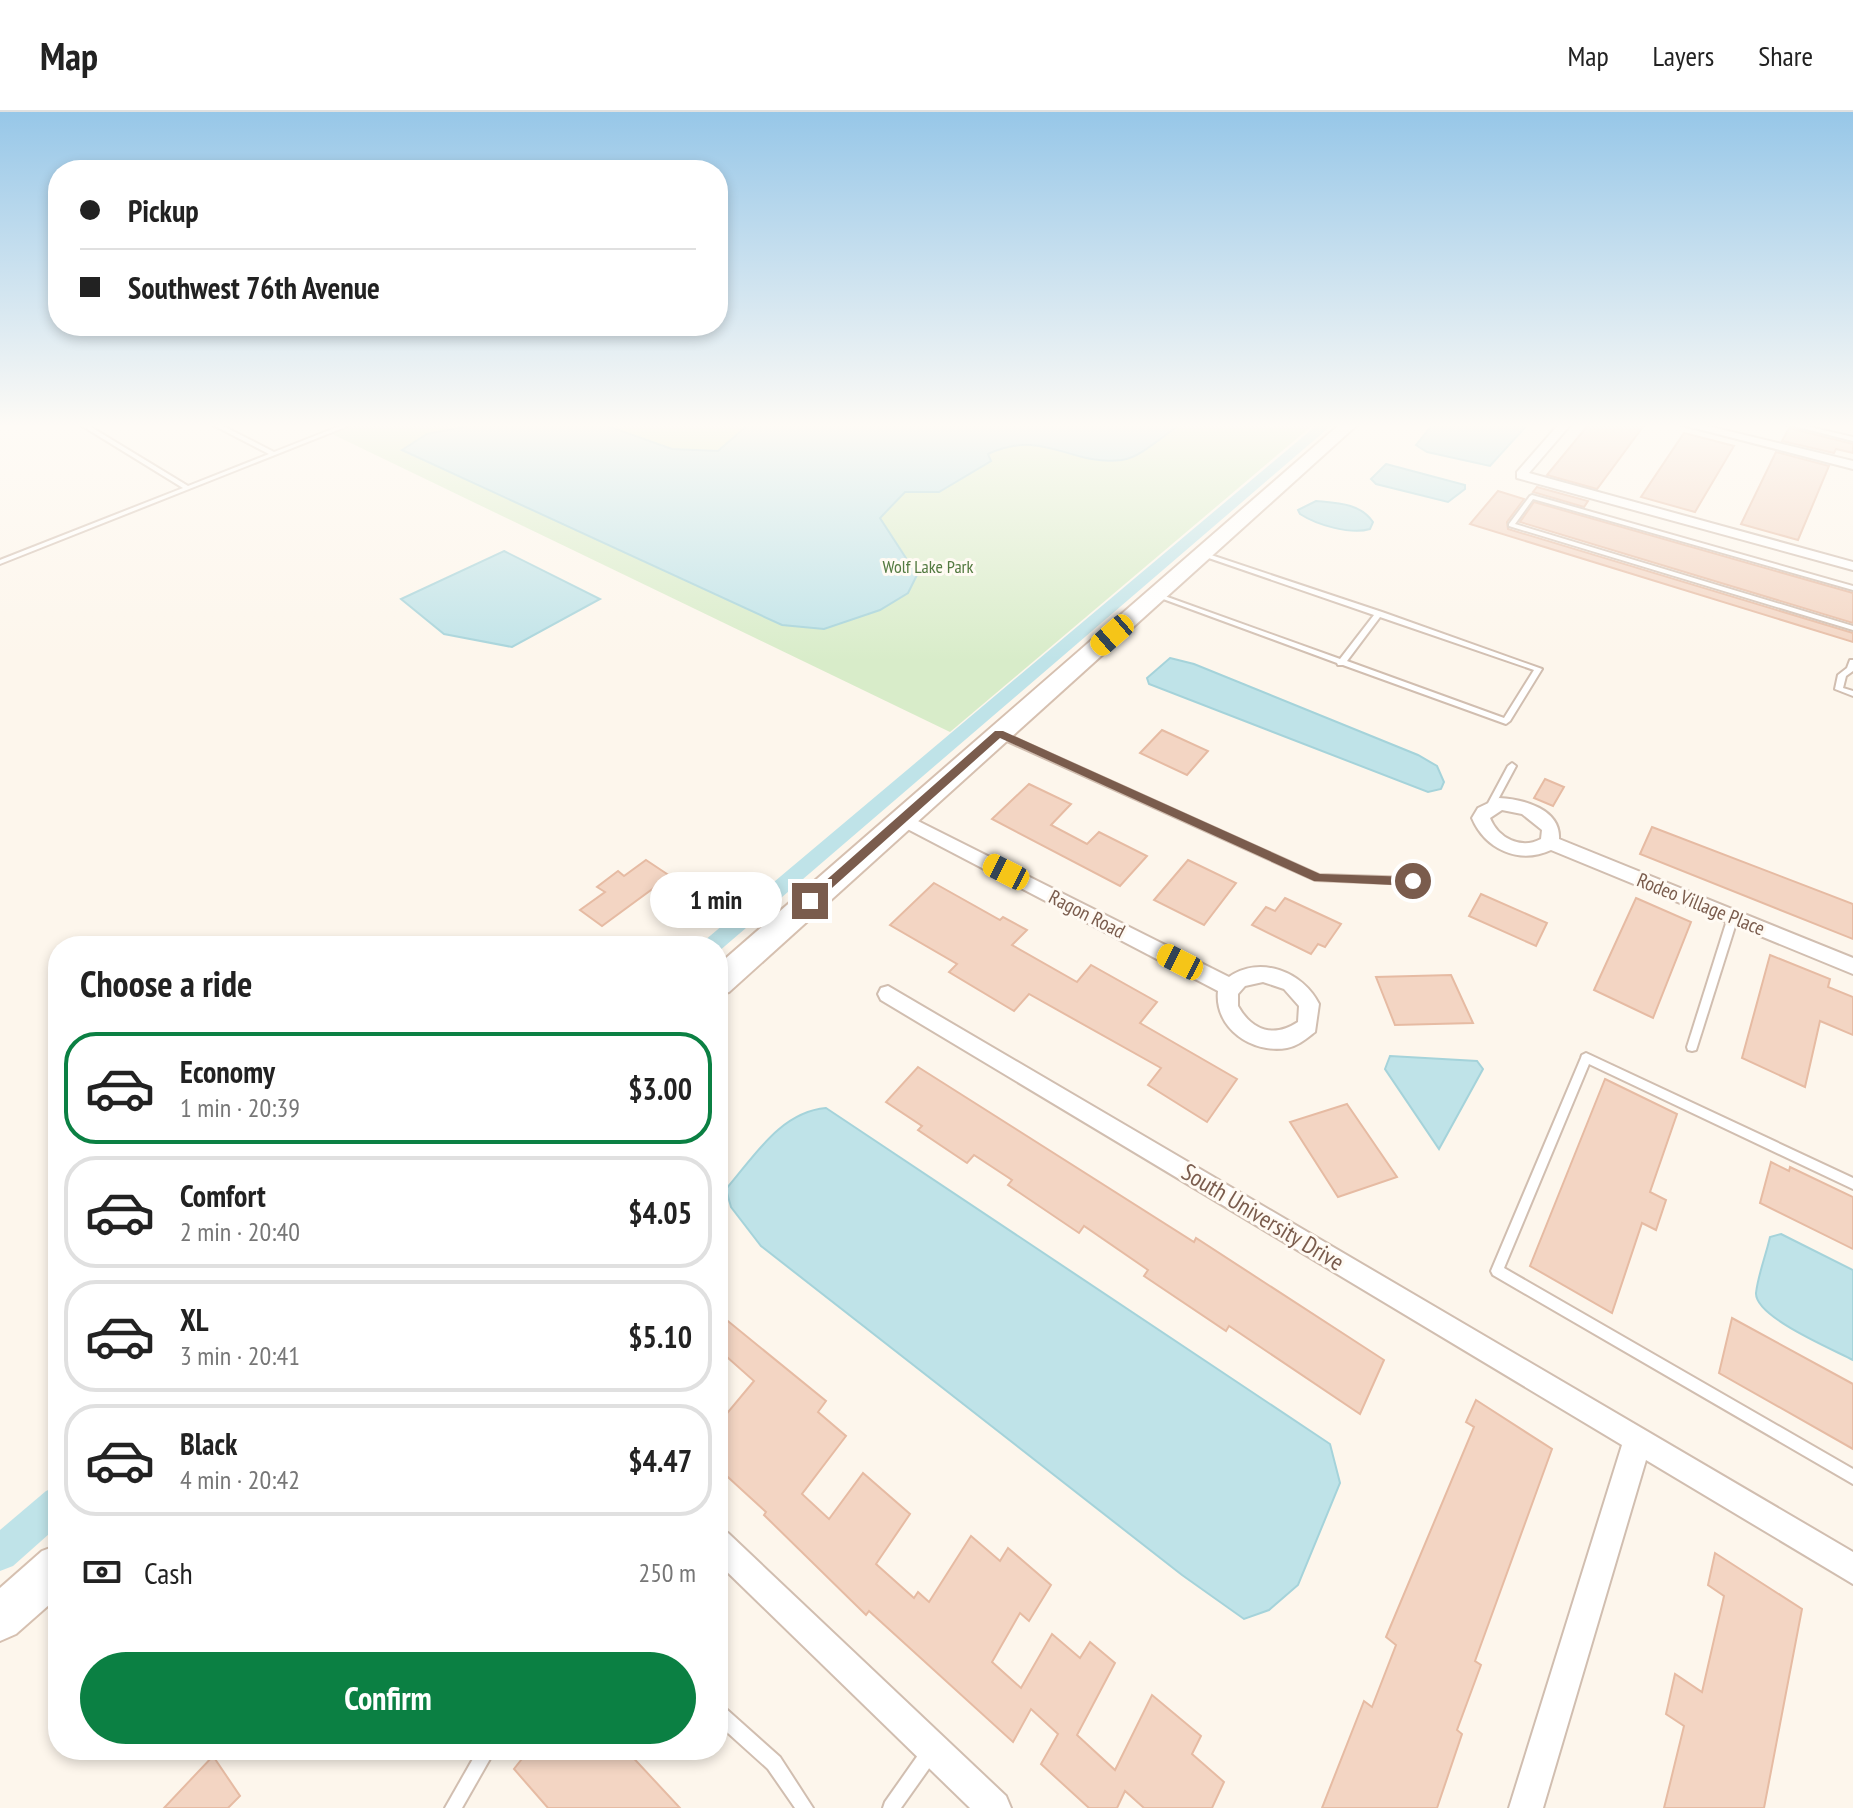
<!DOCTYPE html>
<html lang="en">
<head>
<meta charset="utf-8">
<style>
	body { margin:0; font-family:"PT Sans Narrow",sans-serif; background:#f6f6f6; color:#222; height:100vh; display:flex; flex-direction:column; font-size:30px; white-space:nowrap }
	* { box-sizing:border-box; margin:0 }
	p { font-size:26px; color:#767676 }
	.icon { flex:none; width:44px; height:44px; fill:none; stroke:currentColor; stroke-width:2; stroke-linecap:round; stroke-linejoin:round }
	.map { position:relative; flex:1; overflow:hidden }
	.sheet { position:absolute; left:48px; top:824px; width:680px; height:824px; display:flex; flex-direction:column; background:#fff; border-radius:32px; box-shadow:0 4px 12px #0003 }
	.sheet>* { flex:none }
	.hud { position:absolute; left:48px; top:48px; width:680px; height:176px; border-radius:32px; box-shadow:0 4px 12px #0003; display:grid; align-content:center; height:176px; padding:0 32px; background:#fff }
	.end { position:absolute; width:36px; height:36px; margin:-18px; border:10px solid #7a5c4d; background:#fff; box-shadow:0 0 0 4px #fff }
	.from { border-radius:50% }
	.bubble { position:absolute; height:56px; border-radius:28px; background:#fff; box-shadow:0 4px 12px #0003; font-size:26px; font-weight:600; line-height:56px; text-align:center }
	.car { position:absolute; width:24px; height:48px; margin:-24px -12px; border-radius:10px; box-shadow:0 0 6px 2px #0007; background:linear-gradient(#f5c518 24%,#345 0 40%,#f5c518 0 76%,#345 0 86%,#f5c518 0) }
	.hud b { display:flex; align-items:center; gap:28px; height:76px; font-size:30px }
	.hud b+b { border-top:2px solid #e0e0e0 }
	.hud i { width:20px; height:20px; background:#222 }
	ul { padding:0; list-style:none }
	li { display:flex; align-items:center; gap:24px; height:112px; margin:0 16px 12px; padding:0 16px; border:4px solid #e0e0e0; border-radius:32px }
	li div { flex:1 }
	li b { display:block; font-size:30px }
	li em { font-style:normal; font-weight:600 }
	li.selected { border-color:#0b8043 }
	li>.icon { width:72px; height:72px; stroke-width:1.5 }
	h2 { padding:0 32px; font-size:36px; line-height:96px }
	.pay { display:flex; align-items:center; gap:20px; height:88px; padding:0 32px; font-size:30px }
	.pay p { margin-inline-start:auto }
	.primary-button { display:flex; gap:16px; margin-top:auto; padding:16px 32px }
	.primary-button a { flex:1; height:92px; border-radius:48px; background:#0b8043; color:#fff; font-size:32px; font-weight:600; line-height:92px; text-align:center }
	header { display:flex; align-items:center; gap:48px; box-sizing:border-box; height:112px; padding:0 40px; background:#fff; border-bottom:2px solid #e0e0e0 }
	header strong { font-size:38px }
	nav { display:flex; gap:44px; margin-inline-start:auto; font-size:28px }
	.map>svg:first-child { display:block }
	.green { fill:#d8ecc9 }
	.water { fill:#bfe3e8; stroke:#a5d3da; stroke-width:2 }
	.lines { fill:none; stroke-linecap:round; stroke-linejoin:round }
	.canal { fill:#bfe3e8; fill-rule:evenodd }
	.building { fill:#f3d5c3; stroke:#e6bba3; stroke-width:2 }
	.lane-casing { stroke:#d1beb0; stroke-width:4 }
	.street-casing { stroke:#d1beb0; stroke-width:4 }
	.secondary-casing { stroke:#d6c0b0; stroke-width:4 }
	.lane { fill:#fff; fill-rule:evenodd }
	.street { fill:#fff; fill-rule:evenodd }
	.secondary { fill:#fff; fill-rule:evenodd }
	.route { fill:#7a5c4d }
	.labels { text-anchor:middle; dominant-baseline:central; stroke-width:6; stroke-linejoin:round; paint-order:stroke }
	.far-park-label { font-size:18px; fill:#537a41; stroke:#fffaf3 }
	.street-label { font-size:20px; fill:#7a5c4d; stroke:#fffaf3 }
	.near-street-label { font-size:24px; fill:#7a5c4d; stroke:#fffaf3 }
</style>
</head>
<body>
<header>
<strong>Map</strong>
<nav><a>Map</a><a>Layers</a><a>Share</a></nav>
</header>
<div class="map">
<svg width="1853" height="1696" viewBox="0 0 1853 1696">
	<rect width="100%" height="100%" fill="#fdf6ec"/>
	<path class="green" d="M350,312h964l-364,308 -622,-300z"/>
	<g class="water">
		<path d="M478,312h124l70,25 46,2 31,-27h432c-16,10 -41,34 -59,36 -54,6 -77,-32 -134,-6l3,7 -52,31h-34l-25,26 37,57 -9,18 -28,17 -56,19 -42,-4 -380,-175 25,-16z"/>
		<path d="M1433,312h95l-38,42 -63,-14 -11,-7z"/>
		<path d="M1386,352l79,21v4l-17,13 -72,-18 -5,-5z"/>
		<path d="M1316,389c21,2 44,2 57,21l-3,7c-19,6 -53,-4 -70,-15l-2,-4z"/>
		<path d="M504,439l96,48 -88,48 -68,-13 -43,-35z"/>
		<path d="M1170,546l24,6 224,91 19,11 7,16 -3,7 -13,3 -279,-108 -2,-6z"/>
		<path d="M1390,944l87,5 6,8 -44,80 -54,-80z"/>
		<path d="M826,996l504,336 10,39 -42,102 -29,25 -25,9 -62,-44 -421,-329 -30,-39 -5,-18c28,-32 54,-77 100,-81z"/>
		<path d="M1781,1122l72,36v90c-21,-11 -98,-43 -97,-67 2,-18 10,-38 14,-56z"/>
	</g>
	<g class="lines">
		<g class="canal">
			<path d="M1318,312h15l-615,528v-6h-20z"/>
			<path d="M58,1374v40l-45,40 -13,5v-41l46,-39z"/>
		</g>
	</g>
	<g class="building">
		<path d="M1589,312h56l-48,65 -50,-14z"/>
		<path d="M1789,316l64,16v9l-17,-4 -2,4 -52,-12z"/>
		<path d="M1684,321l50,13 -39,66 -54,-15z"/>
		<path d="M1776,340l53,14 -31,74 -57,-16z"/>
		<path d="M1537,375l51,14 -4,6 -51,-15z"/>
		<path d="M1498,379l26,8 -17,23 1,7 345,104v9l-383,-118z"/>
		<path d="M1534,390l319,91v30l-333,-101z"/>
		<path d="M1162,618l46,21 -21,24 -47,-22z"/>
		<path d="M1545,667l19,8 -11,19 -19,-8z"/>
		<path d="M1029,672l42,20 -20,21 36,19 12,-12 48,24 -27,30 -128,-67z"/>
		<path d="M1652,715l201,77v35l-213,-85z"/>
		<path d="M646,748l24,16 -68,50 -22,-16 25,-18 -8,-5 21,-16 6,5z"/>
		<path d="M1188,748l48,23 -32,42 -50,-25z"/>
		<path d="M934,771l66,37 3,-3 24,13 -15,15 65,37 14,-17 66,37 -17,21 97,56 -30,43 -59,-37 13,-17 -132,-74 -15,17 -65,-39 8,-8 -67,-39z"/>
		<path d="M1481,782l66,29 -11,23 -67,-30z"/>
		<path d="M1285,786l56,26 -16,23 -7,-3 -7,10 -59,-29 14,-18 9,4z"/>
		<path d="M1636,786l55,24 -38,96 -59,-28z"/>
		<path d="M1770,843l60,24 -2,8 25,10v38l-33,-14 -15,66 -63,-29z"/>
		<path d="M1451,863l22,48 -78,2 -19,-48z"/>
		<path d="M918,955l276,175 2,-4 188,122 -24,54 -131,-88 -3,5 -82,-55 4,-6 -64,-44 -5,7 -71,-48 4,-5 -38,-25 -7,8 -49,-33 4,-4 -36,-24z"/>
		<path d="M1605,967l72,35 -27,78 16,8 -10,30 -14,-7 -30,90 -82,-47z"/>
		<path d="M1347,992l50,73 -59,20 -48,-75z"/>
		<path d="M1771,1050l18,9 1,-4 63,30v52l-93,-46z"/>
		<path d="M718,1201l108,88 -8,11 28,24 -44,58 27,25 34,-46 47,41 -34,50 38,34 4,-6 11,10 42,-66 29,25 8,-13 43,37 -22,36 -9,-8 -28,49 29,26 31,-54 28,24 10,-16 25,21 -38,72 38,35 37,-75 49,41 -9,18 32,28 -12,26h-68l-19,-17 -8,17h-28l-48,-44 17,-30 -27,-25 -18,33 -144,-131 -3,4 -102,-100 2,-3 -48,-44v-44l36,-43 -36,-32z"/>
		<path d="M1732,1206l121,66v65l-134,-76z"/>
		<path d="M1476,1288l76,49 -77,212 6,4 -24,65 5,4 -25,74h-115l42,-107 8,6 24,-62 -10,-8 88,-210 -8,-5z"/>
		<path d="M1715,1441l87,56 -38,199h-100l20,-82 -18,-12 9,-40 27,18 22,-96 -16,-11z"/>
		<path d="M529,1638h97l54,58h-132l-34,-39z"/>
		<path d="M213,1644l27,40 -12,12h-64z"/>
	</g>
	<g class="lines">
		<defs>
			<g id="lane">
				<path d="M79,312h7l102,62 81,-32 -58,-30h8l55,28 71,-28h8l-353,140v-4l183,-72z"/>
				<path d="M1786,312h11l56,13v4z"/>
				<path d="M1532,383l321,91v4l-320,-91 -18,25 338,102v4l-344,-104v-2l21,-28z"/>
				<path d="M1202,440l180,60 160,57 -32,52 -4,3 -163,-59h-5l-1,-2 -182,-67v-2h4l181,65 34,-44 -174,-60 -1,-1zM1380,505l154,53 -30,48 -157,-57z"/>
				<path d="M1850,548h3v11l-7,5 -3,12 10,3v5l-18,-7 3,-14 9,-7z"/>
				<path d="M999,619l320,144 94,3 5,3 -5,3 -98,-4 -319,-144 -1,-2z"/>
				<path d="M1512,651l4,3 -22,41 -1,2h-6l-1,-2 22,-41z"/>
				<path d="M1733,801l5,4 -41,130 -1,3 -4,1 -4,-1 -1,-3 41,-130z"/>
				<path d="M1586,941l267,125v11l-264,-125 -85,204 349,201v15l-360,-209 -2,-4 90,-213 1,-3z"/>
				<path d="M718,1593l6,2 56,50 33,51h-18l-27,-39 -50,-45z"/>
				<path d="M929,1634l6,2 2,6 -2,6 -34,48h-18l2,-6 38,-54z"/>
				<path d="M478,1638h17l-33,58h-17z"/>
			</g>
			<g id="street">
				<path d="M1559,312h12l-42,49 324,89v8l-336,-92v-6z"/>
				<path d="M1679,312h20l154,37v8z"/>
				<path d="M1499,686c24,1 62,11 60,41l294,119v16l-302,-124c-32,15 -66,-1 -79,-32l6,-10zM1502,698l20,4 20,16 -1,9c-20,11 -43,-1 -51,-21z"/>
				<path d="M902,701l327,164c31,-22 74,-5 90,27l-4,28c-8,6 -17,14 -28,16 -35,6 -73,-20 -69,-57l-322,-168 -3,-4zM1263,870l21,7 15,17 -1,16c-24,16 -46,9 -60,-16v-12l7,-8z"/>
				<path d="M888,874l965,566v32l-207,-124 -103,348h-34l113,-363 -741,-445 -3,-6 3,-6z"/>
				<path d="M718,1416l10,5 278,263 5,12h-41l-252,-245z"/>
			</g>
			<g id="secondary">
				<path d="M1340,312h18l-629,568 -11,3v-30z"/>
				<path d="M58,1433v52l-42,37 -16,7v-53l42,-37z"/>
			</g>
		</defs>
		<use href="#lane" class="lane-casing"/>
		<use href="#street" class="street-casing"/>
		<use href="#secondary" class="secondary-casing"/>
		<use href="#lane" class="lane"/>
		<use href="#street" class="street"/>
		<use href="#secondary" class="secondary"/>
	</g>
	<linearGradient id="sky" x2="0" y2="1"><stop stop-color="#97c7e8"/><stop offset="0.57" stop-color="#fefbf6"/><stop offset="1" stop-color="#fefbf6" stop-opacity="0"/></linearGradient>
	<rect width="1853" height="550" fill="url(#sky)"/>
	<path class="route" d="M995,619h8l317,143 93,3 6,4 -6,5 -99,-5 -314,-143 -186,166h-8v-6z"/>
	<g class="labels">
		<g class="far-park-label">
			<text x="928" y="454">Wolf Lake Park</text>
		</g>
		<g class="street-label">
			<text transform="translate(1701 792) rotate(22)">Rodeo Village Place</text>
			<text transform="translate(1087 802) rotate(27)">Ragon Road</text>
		</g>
		<g class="near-street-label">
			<text transform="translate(1263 1105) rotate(31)">South University Drive</text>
		</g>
	</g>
</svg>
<i class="end from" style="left:1413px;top:769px"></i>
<i class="end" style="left:810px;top:789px"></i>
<div class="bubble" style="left:650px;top:760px;width:132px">1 min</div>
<i class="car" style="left:1112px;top:523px;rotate:229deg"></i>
<i class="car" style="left:1006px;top:760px;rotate:297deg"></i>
<i class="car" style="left:1180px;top:850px;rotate:297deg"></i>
<div class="hud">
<b><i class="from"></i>Pickup</b>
<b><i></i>Southwest 76th Avenue</b>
</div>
<section class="sheet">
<h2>Choose a ride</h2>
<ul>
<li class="selected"><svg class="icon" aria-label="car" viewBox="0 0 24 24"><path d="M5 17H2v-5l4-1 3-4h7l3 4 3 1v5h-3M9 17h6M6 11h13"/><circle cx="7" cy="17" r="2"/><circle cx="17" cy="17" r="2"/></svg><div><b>Economy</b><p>1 min · 20:39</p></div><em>$3.00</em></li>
<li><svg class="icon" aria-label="car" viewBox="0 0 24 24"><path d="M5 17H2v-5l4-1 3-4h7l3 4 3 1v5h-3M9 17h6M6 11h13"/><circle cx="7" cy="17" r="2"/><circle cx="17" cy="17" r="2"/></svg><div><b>Comfort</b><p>2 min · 20:40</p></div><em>$4.05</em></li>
<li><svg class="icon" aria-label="car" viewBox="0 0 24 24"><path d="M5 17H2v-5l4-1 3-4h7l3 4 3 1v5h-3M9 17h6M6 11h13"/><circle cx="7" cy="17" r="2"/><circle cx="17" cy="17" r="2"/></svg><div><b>XL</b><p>3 min · 20:41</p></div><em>$5.10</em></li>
<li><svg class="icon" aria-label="car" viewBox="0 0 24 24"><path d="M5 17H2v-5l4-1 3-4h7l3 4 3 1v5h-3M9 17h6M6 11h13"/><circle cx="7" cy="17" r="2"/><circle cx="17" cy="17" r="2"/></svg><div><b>Black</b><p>4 min · 20:42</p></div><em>$4.47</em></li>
</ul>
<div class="pay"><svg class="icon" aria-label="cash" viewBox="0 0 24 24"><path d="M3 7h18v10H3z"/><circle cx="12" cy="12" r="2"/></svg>Cash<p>250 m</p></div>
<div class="primary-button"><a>Confirm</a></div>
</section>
</div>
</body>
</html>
